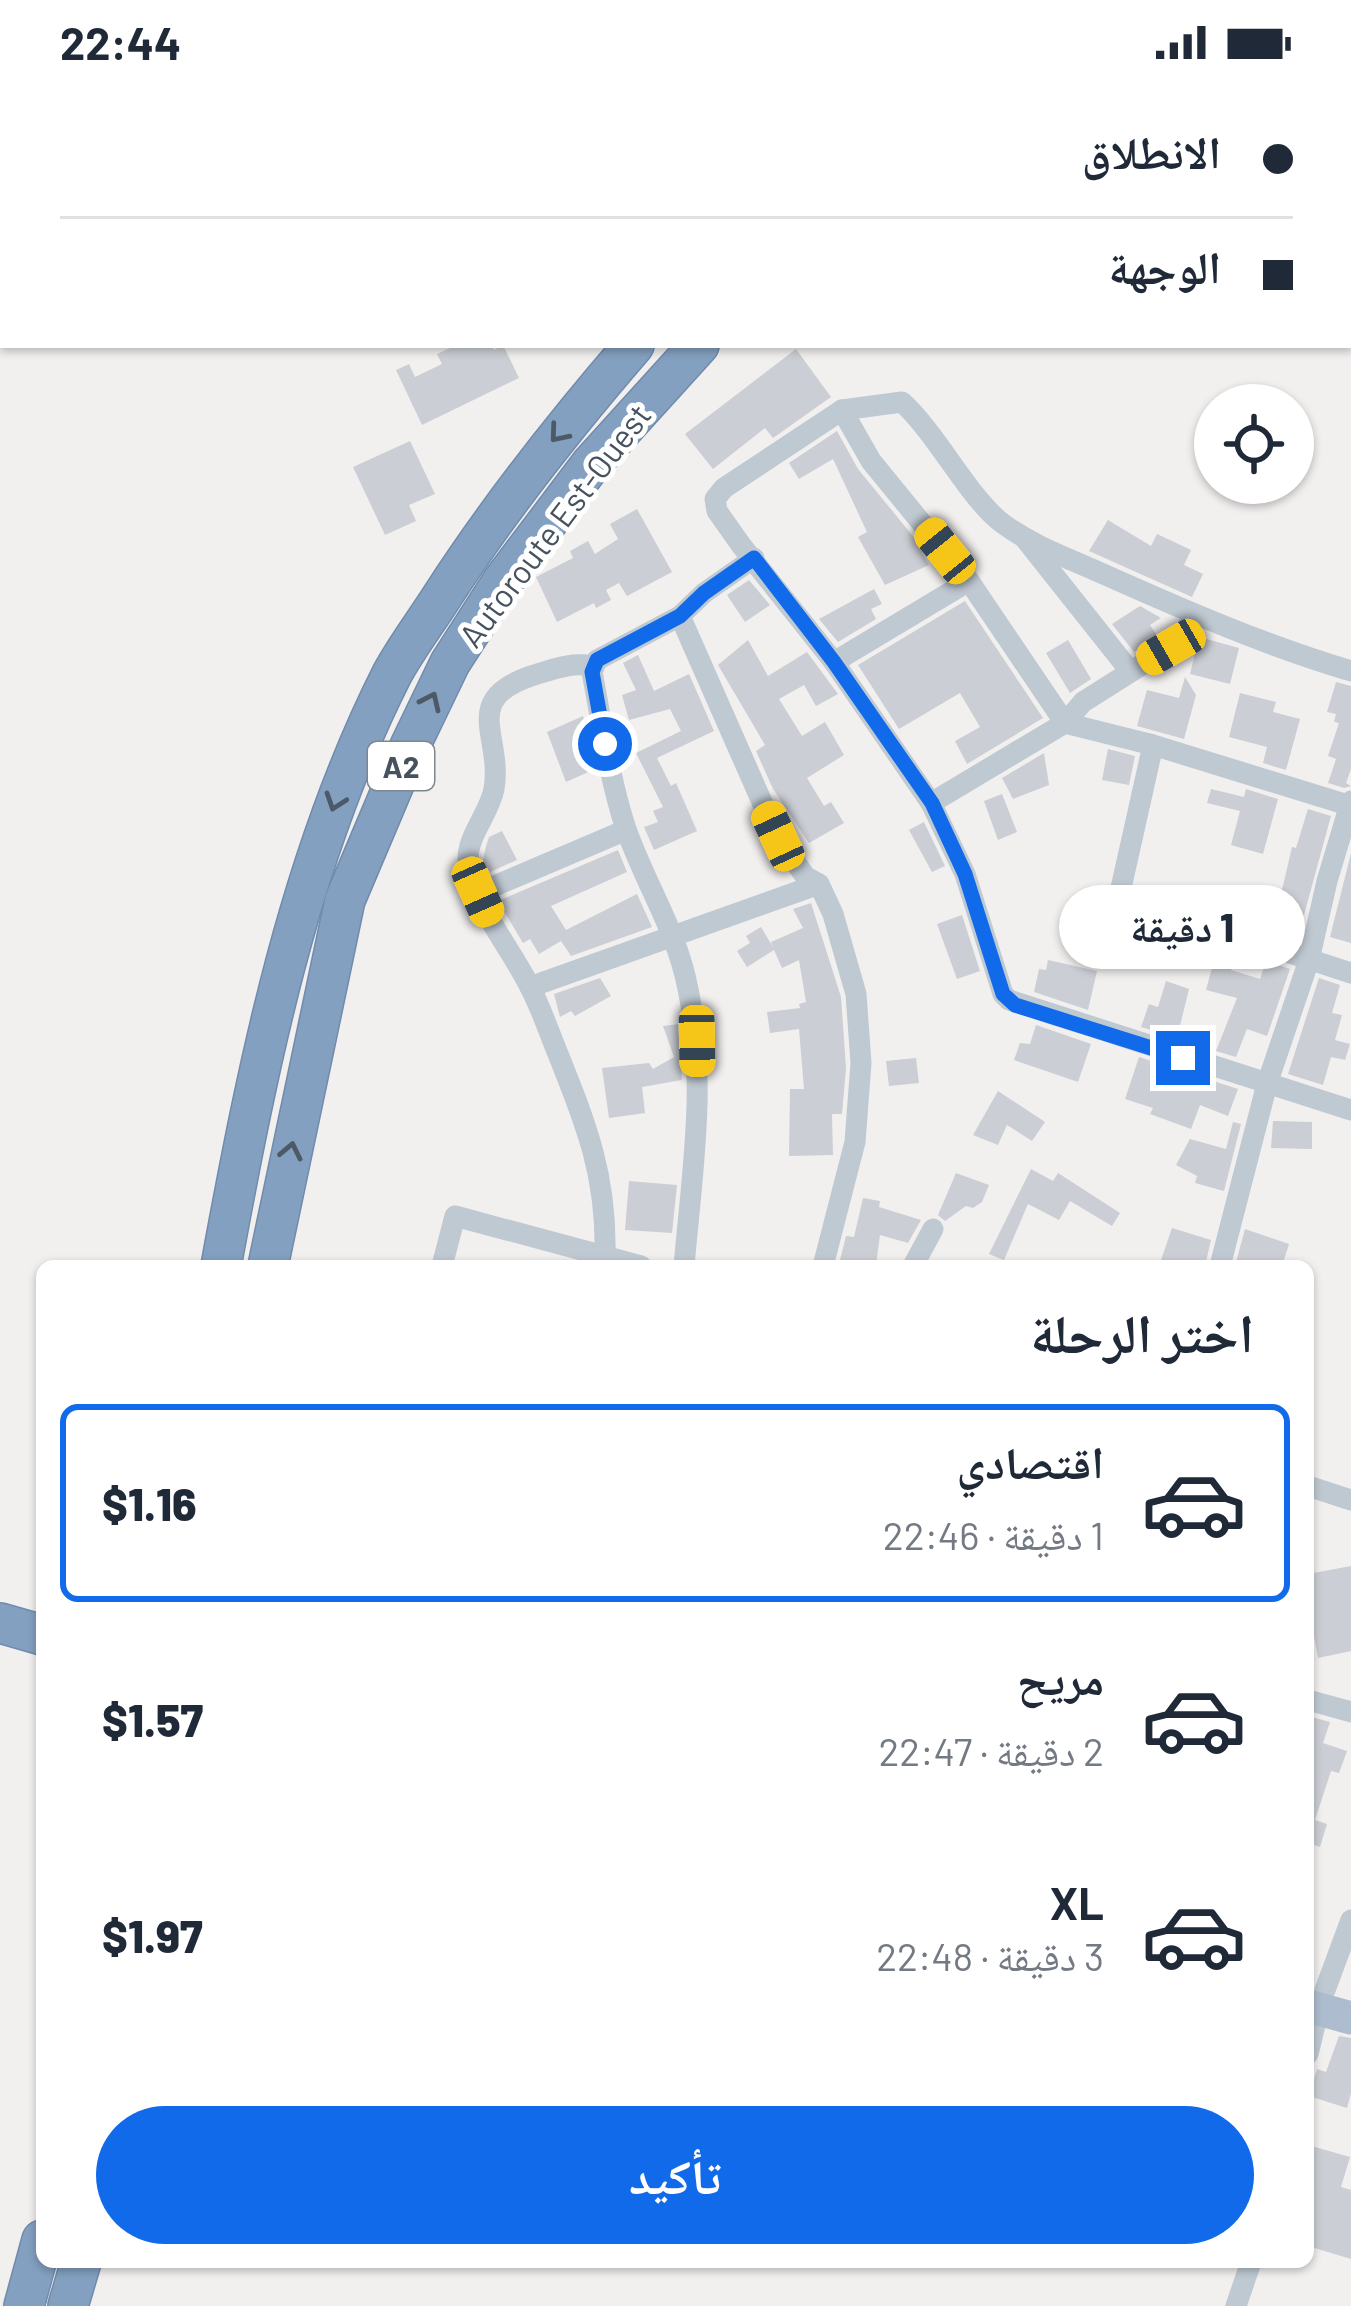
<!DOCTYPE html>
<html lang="ar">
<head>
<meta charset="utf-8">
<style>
	body { margin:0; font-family:Barlow,"Noto Naskh Arabic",sans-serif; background:#f6f6f7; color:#1f2937; direction:rtl; height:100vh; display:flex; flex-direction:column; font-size:45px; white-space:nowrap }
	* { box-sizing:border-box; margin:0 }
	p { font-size:39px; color:#747a83 }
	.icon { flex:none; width:66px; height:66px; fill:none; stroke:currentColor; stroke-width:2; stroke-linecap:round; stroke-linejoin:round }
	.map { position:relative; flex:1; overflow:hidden; direction:ltr }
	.side { position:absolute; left:36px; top:1176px; width:1278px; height:1008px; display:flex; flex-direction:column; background:#fff; border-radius:18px; box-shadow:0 3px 9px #0004; direction:rtl }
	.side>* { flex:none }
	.hud { position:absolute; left:0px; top:0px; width:1353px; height:264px; box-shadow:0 3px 9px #0004; direction:rtl; display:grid; align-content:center; height:264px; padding:0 60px; background:#fff }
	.fabs { position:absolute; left:1194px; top:300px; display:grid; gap:24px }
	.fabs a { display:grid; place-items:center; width:120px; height:120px; border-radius:50%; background:#fff; box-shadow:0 3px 9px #0004; font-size:60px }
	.end { position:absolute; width:54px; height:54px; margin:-27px; border:15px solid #116ae9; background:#fff; box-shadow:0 0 0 6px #fff }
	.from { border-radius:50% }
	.bubble { position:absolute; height:84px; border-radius:42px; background:#fff; box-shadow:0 3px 9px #0004; font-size:39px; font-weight:800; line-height:84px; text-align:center; direction:rtl }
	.car { position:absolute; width:36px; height:72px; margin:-36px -18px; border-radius:15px; box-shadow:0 0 9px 3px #0007; background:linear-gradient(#f5c518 24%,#345 0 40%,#f5c518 0 76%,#345 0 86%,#f5c518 0) }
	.hud b { display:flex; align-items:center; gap:42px; height:114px; font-size:45px }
	.hud b+b { border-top:3px solid #e0e1e3 }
	.hud i { width:30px; height:30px; background:#1f2937 }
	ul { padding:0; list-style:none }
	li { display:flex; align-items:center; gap:36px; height:198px; margin:0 24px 18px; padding:0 36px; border:6px solid transparent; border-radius:18px }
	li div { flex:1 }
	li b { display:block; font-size:45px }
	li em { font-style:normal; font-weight:800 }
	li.current { border-color:#116ae9 }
	li>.icon { width:108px; height:108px; stroke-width:1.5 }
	h2 { padding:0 60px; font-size:54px; line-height:144px }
	.primary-button { display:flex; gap:24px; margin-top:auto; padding:24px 60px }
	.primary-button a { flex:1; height:138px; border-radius:72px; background:#116ae9; color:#fff; font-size:48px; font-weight:800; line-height:138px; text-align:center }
	.status { display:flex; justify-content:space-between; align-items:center; height:84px; padding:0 60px; background:#fff; direction:ltr }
	.status svg { height:33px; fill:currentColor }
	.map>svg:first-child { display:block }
	.building { fill:#cbced4 }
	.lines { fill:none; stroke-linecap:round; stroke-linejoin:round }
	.highway-casing { stroke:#708bac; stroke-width:42 }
	.path { stroke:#72d0a4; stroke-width:3; stroke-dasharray:9 6; stroke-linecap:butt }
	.street { stroke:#bfc9d2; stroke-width:21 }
	.primary { stroke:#adbdcf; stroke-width:33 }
	.highway { stroke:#84a0c0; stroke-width:39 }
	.oneway { stroke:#4c5a67 }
	.route { stroke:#116ae9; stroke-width:15 }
	.labels { text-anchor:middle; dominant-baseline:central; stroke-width:10; stroke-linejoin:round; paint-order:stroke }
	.shield { fill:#fff; stroke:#7e868e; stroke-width:3 }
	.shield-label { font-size:30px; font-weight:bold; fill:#46525d }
	.street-label { font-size:33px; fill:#46525d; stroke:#fff }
</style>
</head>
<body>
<div class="status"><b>22:44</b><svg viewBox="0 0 49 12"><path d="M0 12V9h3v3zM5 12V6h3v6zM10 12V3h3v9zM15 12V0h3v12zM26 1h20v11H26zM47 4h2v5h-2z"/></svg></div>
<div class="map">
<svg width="1351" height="2222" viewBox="0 0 1351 2222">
	<rect width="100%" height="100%" fill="#f2efef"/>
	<g class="building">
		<path d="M457,261h34l3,5 9,-5 16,33 -97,47 -26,-55 13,-6 6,13 27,-13 -5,-10z"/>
		<path d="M796,265l35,48 -58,41 -8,-10 -52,41 -28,-35z"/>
		<path d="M837,347l21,38 54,66 17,30 -44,20 -27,-48 9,-5 -34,-73 -34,20 -10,-16z"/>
		<path d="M410,357l25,53 -26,11 7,16 -31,14 -32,-68z"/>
		<path d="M637,425l35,63 -45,24 -8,-13 -13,7 5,10 -15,8 -2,-5 -37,19 -21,-45 37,-19 -3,-7 18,-10 7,13 23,-15 -8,-15z"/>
		<path d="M1108,436l43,26 6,-12 34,16 -7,15 19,9 -11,23 -103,-46z"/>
		<path d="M749,496l21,25 -25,17 -18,-27z"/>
		<path d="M874,505l8,15 -11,5 5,10 -38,23 -19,-23z"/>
		<path d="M965,517l78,117 -76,46 -12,-23 25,-14 -20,-34 -61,36 -41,-64z"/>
		<path d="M1140,522l21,12 -11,7 8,12 -24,15 -22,-28z"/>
		<path d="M1199,553l40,11 -9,36 -40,-10z"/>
		<path d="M748,556l20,36 39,-24 31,42 -22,12 -12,-21 -25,14 23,37 23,-14 19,33 -37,23 17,28 7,-4 13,21 -35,20 -36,-54 -17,-38 9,-6 -47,-80z"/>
		<path d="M1068,556l23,39 -21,14 -24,-40z"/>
		<path d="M638,571l16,36 35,-17 25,57 -57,27 14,28 5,-3 21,48 -43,19 -10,-23 14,-5 -5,-11 10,-4 -27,-54 45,-22 -11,-22 -41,11 -7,-25 14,-5 -13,-27z"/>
		<path d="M1185,593l11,18 -12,44 -47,-13 10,-36 32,8z"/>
		<path d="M1336,598l15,4v83l-5,14 5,3 -7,2 -16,-5 8,-24 -8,-3 11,-33 -5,-1 2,-8 -9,-2z"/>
		<path d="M1240,609l36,9 -3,10 27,7 -14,51 -23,-7 4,-16 -38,-10z"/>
		<path d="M583,632l12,53 -29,13 -19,-50z"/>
		<path d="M1108,665l27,7 -6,29 -27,-5z"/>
		<path d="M1044,669l5,32 -36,14 -11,-21z"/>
		<path d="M1211,705l33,8 2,-8 32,10 -15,55 -32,-9 9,-34 -33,-8z"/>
		<path d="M1002,710l15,38 -19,8 -14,-39z"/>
		<path d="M1308,725l23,7 -27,99 -26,-8 14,-60 4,1z"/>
		<path d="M924,738l21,44 -13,6 -23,-42z"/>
		<path d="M502,747l15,29 -27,12 -7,-12 3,-14 3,-9z"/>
		<path d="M618,766l9,22 -76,34 15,24 71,-36 15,33 -81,29 -10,-15 -22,13 -9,-15 -7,4 -25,-42z"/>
		<path d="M1351,769v90l-21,-6z"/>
		<path d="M811,819l30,94 5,71 -4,46h-10l1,41 -44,1 1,-67h14l-5,-60 -29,4 -3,-21 33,-4 -1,-4 7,-2 -7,-42 -17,8 -8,-18 -27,17 -10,-16 13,-8 -4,-7 15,-9 12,20 -2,-5 32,-14 -10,-19z"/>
		<path d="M1092,822l1,11 41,1 1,32h-16l1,10 -31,2 6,-28 -18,1 -2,-27z"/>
		<path d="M962,831l18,56 -23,8 -20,-55z"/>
		<path d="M1218,861l18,6 -5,19 29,9 6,-18 24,8 -23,67 -20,-7 -11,28 -20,-6 21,-53 -31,-8z"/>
		<path d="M1048,876l49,11 -9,39 -54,-18 5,-23 7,1z"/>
		<path d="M600,894l11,18 -36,20 -4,-5 -11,6 -6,-23z"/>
		<path d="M1319,894l21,7 -8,28 10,2 -7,25 15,4 -5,16 -14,-3 -8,28 -35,-11z"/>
		<path d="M1166,897l23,8 -12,49 -36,-11 8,-23 9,3z"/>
		<path d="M678,940l4,56 -40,7 3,26 -36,5 -7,-50 47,-5 4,6 21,-12 -11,-31z"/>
		<path d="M1036,941l55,19 -13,38 -64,-22 6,-17 10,1z"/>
		<path d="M1139,973l99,32 -10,27 -28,-11 -9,24 -41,-15 3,-6 -28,-9z"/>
		<path d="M916,974l3,25 -30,3 -3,-25z"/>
		<path d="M998,1007l47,31 -13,19 -25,-16 -9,20 -25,-10z"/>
		<path d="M1273,1037l39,1v27l-41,-1z"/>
		<path d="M1233,1038l8,2 -17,67 -29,-8 2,-7 -21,-11 14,-26 36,10z"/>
		<path d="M1031,1085l22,12 5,-8 62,40 -8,13 -42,-25 -11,19 -31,-16 -24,56 -15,-6z"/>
		<path d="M956,1089l33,12 -7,17 -9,6 -7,-2 -21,15 -7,-6z"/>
		<path d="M629,1097l48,4 -5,48 -47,-3z"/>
		<path d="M863,1114l17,3 -1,6 42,13 -13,23 -28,-8 -4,30 -36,-5 6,-24 8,1z"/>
		<path d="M1172,1144l39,12 -6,26h-46z"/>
		<path d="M1245,1145l44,15 -7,22h-47z"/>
		<path d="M1351,1482v85l-33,7 -10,-54v-30z"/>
		<path d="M1308,1632l22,6 -7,21 24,8 -8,22 -8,-2 -16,49 12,4 -7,23 -12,-4z"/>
		<path d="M1339,1952l12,2v55l-4,15 -38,-12 8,-27 9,3z"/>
		<path d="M1308,2061l42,12 -9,30 10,3v69l-43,-13z"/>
	</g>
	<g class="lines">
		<defs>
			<g id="highway">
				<path d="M948,3l4,-3"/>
				<path d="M1021,3l5,-3"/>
				<path d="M221,1182c37,-201 78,-408 171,-592 14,-26 33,-51 49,-76 58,-90 123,-172 193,-253"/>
				<path d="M268,1182l77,-366 66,-156 39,-81 52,-81 90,-119 107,-118"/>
				<path d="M0,1539l42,12"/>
				<path d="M24,2222l18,-66"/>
				<path d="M68,2222l13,-44"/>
			</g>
		</defs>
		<use href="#highway" class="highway-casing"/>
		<g class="path">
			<path d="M830,0l2,3"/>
			<path d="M814,3l4,-3"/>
		</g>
		<g class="street">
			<path d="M184,0l1,3"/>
			<path d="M207,3l5,-3"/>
			<path d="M0,195l3,-3"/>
			<path d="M842,326l29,51 98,120 96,142 18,-21 87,-55 27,-31"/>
			<path d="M1026,456l104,131"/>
			<path d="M680,532l97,220 28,40 14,8 14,30 23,80 5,69 -6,79 -32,124"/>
			<path d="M834,578l135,-81"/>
			<path d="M593,582c-23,-4 -39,3 -62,10 -71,24 -28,61 -37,113 -6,30 -34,52 -24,85 12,42 41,75 60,113 11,21 19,45 28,67 29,72 49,123 47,202"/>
			<path d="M1351,587c-87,-26 -167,-61 -250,-98 -33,-15 -70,-28 -99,-50 -34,-26 -64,-88 -100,-121l-60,8 -118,78 -9,11 2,12 24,34 93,117 97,141 34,71 38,120 6,6 342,110"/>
			<path d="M1153,661l-34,152 232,76"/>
			<path d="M931,719l134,-80 88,22 198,61"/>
			<path d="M478,809l148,-63"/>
			<path d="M530,903l289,-103"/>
			<path d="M442,1182l13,-50 186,50"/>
			<path d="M684,1182c8,-92 23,-185 4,-277 -11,-59 -44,-107 -63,-163 -16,-50 -23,-102 -33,-154l5,-12 83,-44 24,-23 50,-35"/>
			<path d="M913,1182l20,-37"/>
			<path d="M1220,1182l47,-182 42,-124 18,-79 24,-80"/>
			<path d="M1308,1402l43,14"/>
			<path d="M1308,1616l43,12"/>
			<path d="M1325,1906l26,-70"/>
			<path d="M1308,1970l11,-45"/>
			<path d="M1236,2222l15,-44"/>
		</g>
		<path class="primary" d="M1308,1922l43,12"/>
		<use href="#highway" class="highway"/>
	</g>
	<defs><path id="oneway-chevron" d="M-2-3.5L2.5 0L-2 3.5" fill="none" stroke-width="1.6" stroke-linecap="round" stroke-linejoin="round" transform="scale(3)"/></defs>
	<g class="oneway">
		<use href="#oneway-chevron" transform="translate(558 350) rotate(130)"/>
		<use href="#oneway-chevron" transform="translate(431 617) rotate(-65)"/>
		<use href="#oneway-chevron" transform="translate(335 718) rotate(109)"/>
		<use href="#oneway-chevron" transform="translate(291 1067) rotate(-78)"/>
	</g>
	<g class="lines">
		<path class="route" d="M605,660l-13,-72 5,-12 83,-44 24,-23 50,-35 80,104 98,141 33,71 38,120 12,11 168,53"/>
	</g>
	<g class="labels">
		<rect class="shield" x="368" y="658" width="66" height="48" rx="9"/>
		<g class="shield-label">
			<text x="401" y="682">A2</text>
		</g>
		<g class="street-label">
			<text transform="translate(554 441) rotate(-53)">Autoroute Est-Ouest</text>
		</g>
	</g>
</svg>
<div class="fabs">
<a><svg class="icon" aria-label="locate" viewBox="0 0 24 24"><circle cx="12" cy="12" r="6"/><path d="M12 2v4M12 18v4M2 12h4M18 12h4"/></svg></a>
</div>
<i class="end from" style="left:605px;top:660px"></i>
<i class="end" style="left:1183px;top:974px"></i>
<div class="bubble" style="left:1059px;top:801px;width:246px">1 دقيقة</div>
<i class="car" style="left:945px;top:467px;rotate:321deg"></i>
<i class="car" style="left:1171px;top:563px;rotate:240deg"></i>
<i class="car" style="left:778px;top:752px;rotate:335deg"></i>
<i class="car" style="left:478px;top:808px;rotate:156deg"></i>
<i class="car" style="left:697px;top:957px;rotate:179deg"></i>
<div class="hud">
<b><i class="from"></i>الانطلاق</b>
<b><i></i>الوجهة</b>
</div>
<section class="side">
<h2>اختر الرحلة</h2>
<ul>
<li class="current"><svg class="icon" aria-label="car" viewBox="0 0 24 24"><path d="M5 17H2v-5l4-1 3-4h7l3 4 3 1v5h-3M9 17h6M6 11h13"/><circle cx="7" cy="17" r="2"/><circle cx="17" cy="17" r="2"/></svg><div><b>اقتصادي</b><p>1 دقيقة · 22:46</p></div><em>$1.16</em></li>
<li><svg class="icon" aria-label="car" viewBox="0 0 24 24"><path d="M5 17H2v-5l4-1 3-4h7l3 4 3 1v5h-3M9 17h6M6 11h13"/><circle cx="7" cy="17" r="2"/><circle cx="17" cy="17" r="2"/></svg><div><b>مريح</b><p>2 دقيقة · 22:47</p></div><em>$1.57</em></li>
<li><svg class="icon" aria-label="car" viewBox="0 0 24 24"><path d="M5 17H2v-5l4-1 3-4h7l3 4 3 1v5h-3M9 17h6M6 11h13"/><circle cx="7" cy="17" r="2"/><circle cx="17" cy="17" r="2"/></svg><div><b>XL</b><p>3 دقيقة · 22:48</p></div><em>$1.97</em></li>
</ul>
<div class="primary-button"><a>تأكيد</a></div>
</section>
</div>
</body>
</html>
